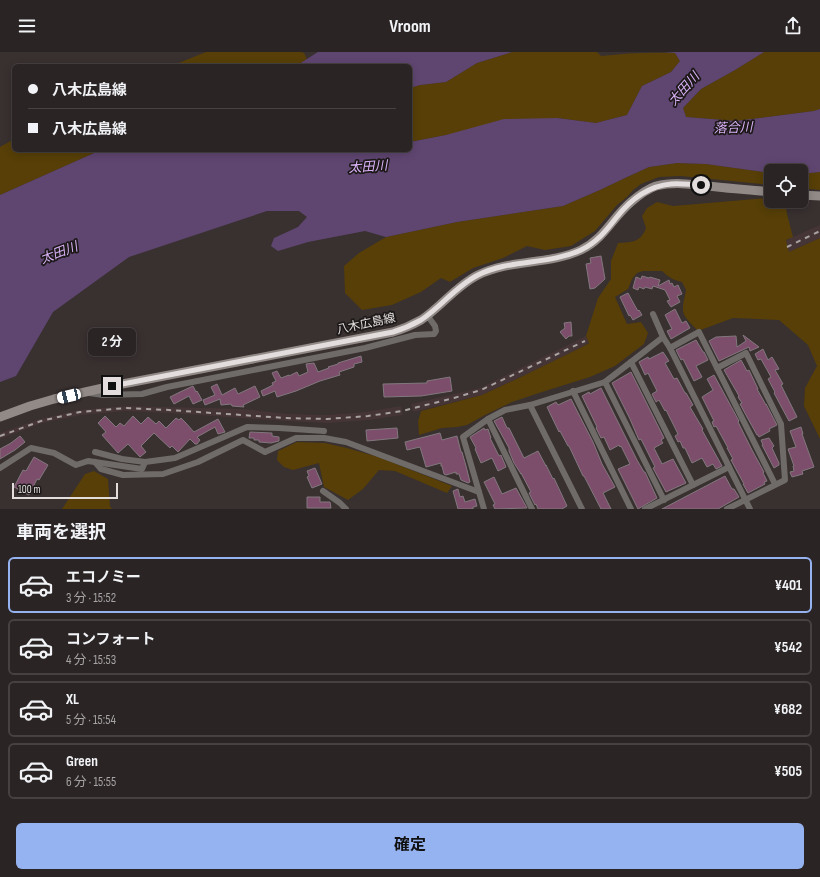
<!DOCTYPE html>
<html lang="ja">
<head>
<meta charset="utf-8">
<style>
	body { margin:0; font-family:"Sofia Sans Condensed","Noto Sans JP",sans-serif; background:#332c2c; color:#f1f3f6; height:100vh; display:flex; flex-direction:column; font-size:15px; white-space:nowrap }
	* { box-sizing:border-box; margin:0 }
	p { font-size:13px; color:#a6a4a6 }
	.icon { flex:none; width:22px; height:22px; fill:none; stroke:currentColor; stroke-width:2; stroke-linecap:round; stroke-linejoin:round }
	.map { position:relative; height:457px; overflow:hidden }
	.drawer { display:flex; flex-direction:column; background:#2b2424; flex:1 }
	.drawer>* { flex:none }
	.hud { position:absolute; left:12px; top:12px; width:400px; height:88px; border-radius:6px; box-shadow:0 2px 10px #0003,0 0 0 1px #474141; display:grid; align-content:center; height:88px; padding:0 16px; background:#2b2424 }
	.tools { position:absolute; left:764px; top:112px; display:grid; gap:8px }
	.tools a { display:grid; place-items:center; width:44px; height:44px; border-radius:6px; background:#2b2424; box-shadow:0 2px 10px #0003,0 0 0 1px #474141; font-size:20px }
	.scale { position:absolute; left:12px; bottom:10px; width:106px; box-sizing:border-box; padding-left:4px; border:2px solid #e3dddd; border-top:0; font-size:11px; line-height:14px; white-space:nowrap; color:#e3dddd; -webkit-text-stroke:3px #1d1919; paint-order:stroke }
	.end { position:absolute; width:18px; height:18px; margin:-9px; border:5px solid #e3dddd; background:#111; box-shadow:0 0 0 2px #111 }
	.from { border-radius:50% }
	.bubble { position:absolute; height:28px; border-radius:6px; background:#2b2424; box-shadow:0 2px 10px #0003,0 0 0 1px #474141; font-size:13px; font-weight:700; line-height:28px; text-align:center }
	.car { position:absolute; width:12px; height:24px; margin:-12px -6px; border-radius:5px; box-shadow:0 0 3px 1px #0007; background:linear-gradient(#fff 24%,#345 0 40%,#fff 0 76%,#345 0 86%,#fff 0) }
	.hud b { display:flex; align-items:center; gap:14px; height:38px; font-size:15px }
	.hud b+b { border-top:1px solid #474141 }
	.hud i { width:10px; height:10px; background:#f1f3f6 }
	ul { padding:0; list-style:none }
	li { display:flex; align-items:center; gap:12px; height:56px; margin:0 8px 6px; padding:0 8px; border:2px solid #474141; border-radius:6px }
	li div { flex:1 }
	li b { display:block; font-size:15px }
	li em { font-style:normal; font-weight:700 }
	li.active { border-color:#95b2f1 }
	li>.icon { width:36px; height:36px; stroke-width:1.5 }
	h2 { padding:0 16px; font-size:18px; line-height:48px }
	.button { display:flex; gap:8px; margin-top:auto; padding:8px 16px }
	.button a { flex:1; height:46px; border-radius:6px; background:#95b2f1; color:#111; font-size:16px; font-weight:700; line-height:46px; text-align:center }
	header { display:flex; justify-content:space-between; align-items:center; height:52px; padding:0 16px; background:#2b2424; font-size:18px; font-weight:700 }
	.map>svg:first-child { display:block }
	.built { fill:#463536 }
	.green { fill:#573f07 }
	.water { fill:#5f4671 }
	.building { fill:#7d4e6b; stroke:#81787d }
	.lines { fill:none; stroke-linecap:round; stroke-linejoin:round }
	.street { stroke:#6f6b69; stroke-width:6 }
	.secondary { stroke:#918a87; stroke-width:9 }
	.rail { stroke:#a9a2a2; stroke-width:2; stroke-dasharray:5 5; stroke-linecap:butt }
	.route { stroke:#e3dddd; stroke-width:5 }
	.labels { text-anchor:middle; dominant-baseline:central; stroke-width:3.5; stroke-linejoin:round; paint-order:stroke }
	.street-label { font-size:12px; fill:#e3dddd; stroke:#1d1919 }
	.water-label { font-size:13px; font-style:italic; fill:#dbb3fa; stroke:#1d1919 }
</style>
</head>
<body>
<header><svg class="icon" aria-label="menu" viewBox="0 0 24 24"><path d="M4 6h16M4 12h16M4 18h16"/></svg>Vroom<svg class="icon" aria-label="share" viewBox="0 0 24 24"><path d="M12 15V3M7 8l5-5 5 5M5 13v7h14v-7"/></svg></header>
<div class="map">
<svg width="820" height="457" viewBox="0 0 820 457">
	<rect width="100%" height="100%" fill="#393030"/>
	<g class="built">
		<path d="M820,173v13l-31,14 -3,-12z"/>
		<path d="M586,284l3,6 -7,5 -57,28 -43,20 -69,17 -2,-8 69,-16z"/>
		<path d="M126,354l118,3 44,5 39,1 39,-3 35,-6 2,9 -34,5 -41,3 -43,-2 -116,-8 -44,-2 -44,4 -39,8 -42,16v-6l40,-14 39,-9z"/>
	</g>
	<g class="green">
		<path d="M206,0h95l3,1 3,6 -11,7h-125z"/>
		<path d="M512,0h85l4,4c25,-3 49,-4 74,-3l5,8 -9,11 -29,14 -15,29 -31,8 -39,-5 -111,17 -36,7v-54l10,-3 26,-3 31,-19z"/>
		<path d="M764,0h56v57l-6,2 -78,10 -50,-4 -3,-9 18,-19 34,-19z"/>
		<path d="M14,87v11h87l-101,45v-48z"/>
		<path d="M677,111l29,1 65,9v12l-90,-9 -22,1 -18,7 -8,6 -6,7 -10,8 -22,26 -24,15 -26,4 -18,-4 -24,12 -30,10 -23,14 -9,-4 -20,14 -29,13 -30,5 -17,-17 -1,-27 15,-13 27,-16 71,-15 106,-16 39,-17 23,-11 24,-11z"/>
		<path d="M820,120v18l-19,-2v-14z"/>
		<path d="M766,146h5v3h14l2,13 6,23 -7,3 3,12 31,-14v201l-16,-33 1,-18 12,-22 -9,-21 -29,-25 -46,-2 -35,13c-18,-19 -17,-16 -12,-41l-4,-8c-9,-2 -14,-5 -20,-11h-19l-6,2 -5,6 -4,10 -13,8 12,27 14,-2 7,11 -4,11 -29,22 -25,11 -48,15 -30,10 -27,13 -18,10 -10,2 -15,1 -23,7 -1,-14 3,-10 61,-16 43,-20 57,-28 7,-4 -3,-7 5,-16 7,-22 13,-19v-18l7,-18c14,-1 22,0 28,-15l-4,-12 5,-8 10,-6 16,4z"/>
		<path d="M297,390l28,1 22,5 31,9 74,29 -5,7 -52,-22 -16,-1 -16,19 -15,11 -24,-13 -5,-24 -26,7 -9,-3 -7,-7 1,-9z"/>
		<path d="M94,419l14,8 2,27 2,3h-50l23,-35z"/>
	</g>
	<g class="water">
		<path d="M318,0h194l-35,11 -31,19 -26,3 -10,3v-22h-114z"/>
		<path d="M664,0h100l-29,18 -34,19 -18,19 3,9 50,4 78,-10 6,-2v63l-19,2v-3h-30v2l-65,-9 -29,-1 -28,4 -24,11 -23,11 -39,17 -106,16 -71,15 -21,-6 -57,11 -30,9 -7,-5 3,-8 24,-11 9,-10 -8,-6h-32l-138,46 -76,55 -37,64 -16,6v-187l101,-45h309v-8l36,-7 58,-16 53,-1 39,5 31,-8 15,-29 29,-14 9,-11 -5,-8z"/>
	</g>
	<g class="building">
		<path d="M601,204l4,23 -10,9 -5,1 -4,-25 5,-1 -1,-5z"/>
		<path d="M642,224l7,2 1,-1 10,3 -2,6 11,-6 1,4 2,-1 2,4 4,-2 4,9 -5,2 3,6 -9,5 -4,-6 3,-1 -5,-10 -12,-4 -1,3 -7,-2 -1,2 -5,-2 -1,3 -5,-2 3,-11 5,2z"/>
		<path d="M628,241l7,13 3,5 1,-1 3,5 -9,5 -3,-5 -1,1 -9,-19z"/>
		<path d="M675,257l7,14 4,-2 4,7 -19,11 -4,-8 5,-2 -7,-14z"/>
		<path d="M571,270l1,14h-3l-3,3 -6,-7 5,-4 -1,-5z"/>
		<path d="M743,283l16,12 -9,4 -1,-4 -30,14 -10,-20 7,-4 20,-1 1,11 9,-6z"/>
		<path d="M696,288l7,12h1l4,8 -12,6 6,11 -8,4 -11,-22 -2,1 -5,-10z"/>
		<path d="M763,297l5,11 4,-3 7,12 -4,1 8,14 -2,1 16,32 -8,4 -15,-28 1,-1 -7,-13 3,-2 -10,-18 -3,1 -3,-6z"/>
		<path d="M663,300l6,9 -4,2 9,16 3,-1 8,15h1l7,12 -3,2 13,22 -1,1 20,36 -6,3 -3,-5 -6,3 -5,-9 -10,5 -7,-15h-2l-3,-7 -2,1 -3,-6 3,-2 -12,-24 -1,1 -6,-11 -3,2 -4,-8 5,-3 -9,-18 -3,2 -6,-13 9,-5 1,2z"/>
		<path d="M361,304l1,6 -8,2v3l-15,5 1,3 -20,6 -24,10 -19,6 -2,-6 -12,5 -2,-5 12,-6 -1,-2 4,-2 -4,-8 5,-2 4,7 8,-3v1l8,-4 2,4 9,-4 -2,-8 8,-1 4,9 11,-4 -1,-1 10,-3v-1z"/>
		<path d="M741,308l6,11 2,-1 9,19h-1l9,16v-1l11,21 -8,4 1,2 -11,6 -1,-2h-1l-10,-18 -7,-13 2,-1 -4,-6 1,-1 -15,-26z"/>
		<path d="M631,320l33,66 -3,2 2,3 -9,5 8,16 11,-5 13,24 -20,9 -13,-24 2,-1 -14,-28 -2,1 -9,-21 -18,-36z"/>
		<path d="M714,323l25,46 -1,1 14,28 12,22 -1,1 4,8 -3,1 1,2 -17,9 -5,-9h1l-13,-24 2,-1 -6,-11h1l-12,-22 -2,1 -2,-5 2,-1 -12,-24 11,-7 -6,-11z"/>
		<path d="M450,325l2,14 -31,5 -37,1 -1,-13 44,-1v-2z"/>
		<path d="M217,332l5,11 13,-7 3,6 17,-8 5,11 -17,8 1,2 -12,-1 -1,-2 -10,1 -1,-6 -15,6 -2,-5 12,-5 -4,-8z"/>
		<path d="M193,334l3,6 1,-1 5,9 -9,4 -4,-8 -15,8 -4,-7 10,-5z"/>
		<path d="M601,336l36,72 7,12h1l12,26 -19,11 -20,-40 12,-5 -9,-18 -1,1 -1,-2 -9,5 -6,-13 -3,1 -5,-10 1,-1 -15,-31 7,-4 1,2z"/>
		<path d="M571,347l22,43 9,22 13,23 -12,6 8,16h-10l-17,-33h-1l-14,-30h-1l-8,-15 -1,1 -12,-25 9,-5 2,3z"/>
		<path d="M105,364l11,11 4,-4 4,3 9,-10 8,8 7,-7 8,7 3,-3 7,7 10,-10 3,2 2,-2 4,4 9,10 24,-13 7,13 -7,2 -3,-7 -18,10 3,3 -3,4h-2l-5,-5 -12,13 -6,-6 -2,2 -16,-15 -13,13 5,6 -6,5 -12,-13 -10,9 -16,-18 4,-3 -8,-9z"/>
		<path d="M502,365l5,11h2l15,30 14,-7 8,15v-1l7,14 1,-1 13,28 -5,3h-24l-2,-5 -1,1 -6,-12 2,-1 -10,-19v1l-7,-11 -5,-12v-3l-15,-27z"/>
		<path d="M801,375l2,7h-1l12,33 -12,4 1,3 -11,3 -2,-5 4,-1 -1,-5h1l-6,-17 8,-2 -6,-16z"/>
		<path d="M397,376l1,10 -31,3 -1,-11z"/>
		<path d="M484,376l1,2 3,-1 3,9h-1l9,18 2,-1 5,12 -8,4 -6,-13 -11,5 -6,-14 1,-1 -6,-11z"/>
		<path d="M250,380l22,1v3l7,1v4l-8,2 -12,-1v-2h-5v-2h-5z"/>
		<path d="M440,381l2,7 15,-4 4,16h1l4,14 4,16 -2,1 -7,-3 -2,-6h-3v-2l-10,3 -2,-1 -2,-8h-1v-3l-15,4 -6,-20 -13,3 -2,-8z"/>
		<path d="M20,384l5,6 -10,8 -15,9v-10l11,-6z"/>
		<path d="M769,386l5,8 -2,2 7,15v2l-5,3 -12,-23h1l-2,-5z"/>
		<path d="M34,405l14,8 -9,15 -2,-1 -8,16 -15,-8 9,-17 3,1z"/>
		<path d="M315,416l7,16 -10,4 -5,-11 2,-1 -2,-5z"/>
		<path d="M725,424l7,13h2l5,8 -21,12h-56z"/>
		<path d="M494,425l8,17 14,-6 11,20 -32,1 -2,-4 2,-1 -11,-22z"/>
		<path d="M458,437l2,8 3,-1 2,6 10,-3 2,7 -4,1v2h-15l-5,-18z"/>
		<path d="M307,445h13v5h10l1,6h-24z"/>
	</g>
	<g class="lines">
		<g class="street">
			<path d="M653,262l10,23"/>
			<path d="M670,296l29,-16 76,152"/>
			<path d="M631,310l62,123"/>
			<path d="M717,316l29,-15 35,71 4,56 -58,29"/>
			<path d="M605,330l59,118"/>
			<path d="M573,339l58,118"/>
			<path d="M89,341l14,2 39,-1 25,-7 198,-39 50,-13 19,-1 2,-3 -1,-5 -8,-11"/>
			<path d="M530,353l52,104"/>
			<path d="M488,367l44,90"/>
			<path d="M95,400l27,7 23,3"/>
			<path d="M95,410l6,7 22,6 40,-1 35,-12 45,-22 22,12 31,-14h28l22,4 133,50"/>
			<path d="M0,416l31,-20 23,5 22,12 12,-4 54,8 3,-7 30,-4 72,-31 32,1 45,3"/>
			<path d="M323,439l17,12 6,6"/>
			<path d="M484,457l-21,-72 25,-18 17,-9 25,-5 75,-23 26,-20 32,-25 7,11 80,161"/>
			<path d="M645,457l84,-42"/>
		</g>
		<g class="secondary">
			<path d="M801,143l19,1"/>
			<path d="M0,365l30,-11 24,-7 58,-13 281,-54c10,-3 19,-7 28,-12 20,-13 35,-34 57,-45 32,-16 71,-10 103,-25 24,-12 31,-32 50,-48 7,-6 16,-13 25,-16 20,-5 41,-1 61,1 18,2 36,3 54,5"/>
		</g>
		<g class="rail">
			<path d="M787,195l33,-16"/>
			<path d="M0,384l41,-15 39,-9 46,-4 43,2 116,8 42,1 41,-3 34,-5 52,-13 27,-8 104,-49"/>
		</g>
	</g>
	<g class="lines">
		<path class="route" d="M112,334l281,-54c10,-3 19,-7 28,-12 20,-13 35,-34 57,-45 32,-16 70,-10 103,-25 15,-7 25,-19 35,-32 14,-18 32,-32 55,-34 10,-1 20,1 30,1"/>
	</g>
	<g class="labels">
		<g class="street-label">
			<text transform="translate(366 272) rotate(-12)">八木広島線</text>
		</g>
		<g class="water-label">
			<text transform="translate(684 37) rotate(-48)">太田川</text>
			<text transform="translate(733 76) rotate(-2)">落合川</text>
			<text transform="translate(368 115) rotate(-4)">太田川</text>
			<text transform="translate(59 201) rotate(-21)">太田川</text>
		</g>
	</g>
</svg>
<div class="tools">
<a><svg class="icon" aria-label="locate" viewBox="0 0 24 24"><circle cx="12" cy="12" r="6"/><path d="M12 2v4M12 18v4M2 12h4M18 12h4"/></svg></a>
</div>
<div class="scale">100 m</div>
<i class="end from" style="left:701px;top:133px"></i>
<i class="end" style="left:112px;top:334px"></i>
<div class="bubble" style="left:88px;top:276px;width:48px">2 分</div>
<i class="car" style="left:69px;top:344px;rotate:257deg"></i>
<div class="hud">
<b><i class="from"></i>八木広島線</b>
<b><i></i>八木広島線</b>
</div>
</div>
<section class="drawer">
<h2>車両を選択</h2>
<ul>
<li class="active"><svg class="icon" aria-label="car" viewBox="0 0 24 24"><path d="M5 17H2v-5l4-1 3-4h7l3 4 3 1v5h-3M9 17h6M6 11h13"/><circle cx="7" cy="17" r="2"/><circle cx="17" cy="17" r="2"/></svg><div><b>エコノミー</b><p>3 分 · 15:52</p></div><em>¥401</em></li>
<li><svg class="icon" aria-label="car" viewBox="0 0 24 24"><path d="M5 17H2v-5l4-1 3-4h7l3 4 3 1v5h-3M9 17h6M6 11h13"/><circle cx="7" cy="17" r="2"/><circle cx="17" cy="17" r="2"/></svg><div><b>コンフォート</b><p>4 分 · 15:53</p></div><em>¥542</em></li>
<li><svg class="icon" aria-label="car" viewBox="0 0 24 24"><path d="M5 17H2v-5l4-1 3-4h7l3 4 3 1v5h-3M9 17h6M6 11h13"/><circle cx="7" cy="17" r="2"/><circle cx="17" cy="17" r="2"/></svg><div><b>XL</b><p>5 分 · 15:54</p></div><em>¥682</em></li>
<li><svg class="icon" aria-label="car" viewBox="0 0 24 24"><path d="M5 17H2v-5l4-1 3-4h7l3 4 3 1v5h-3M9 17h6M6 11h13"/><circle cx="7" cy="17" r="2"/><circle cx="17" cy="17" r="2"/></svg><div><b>Green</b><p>6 分 · 15:55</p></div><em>¥505</em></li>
</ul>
<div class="button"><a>確定</a></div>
</section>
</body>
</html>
